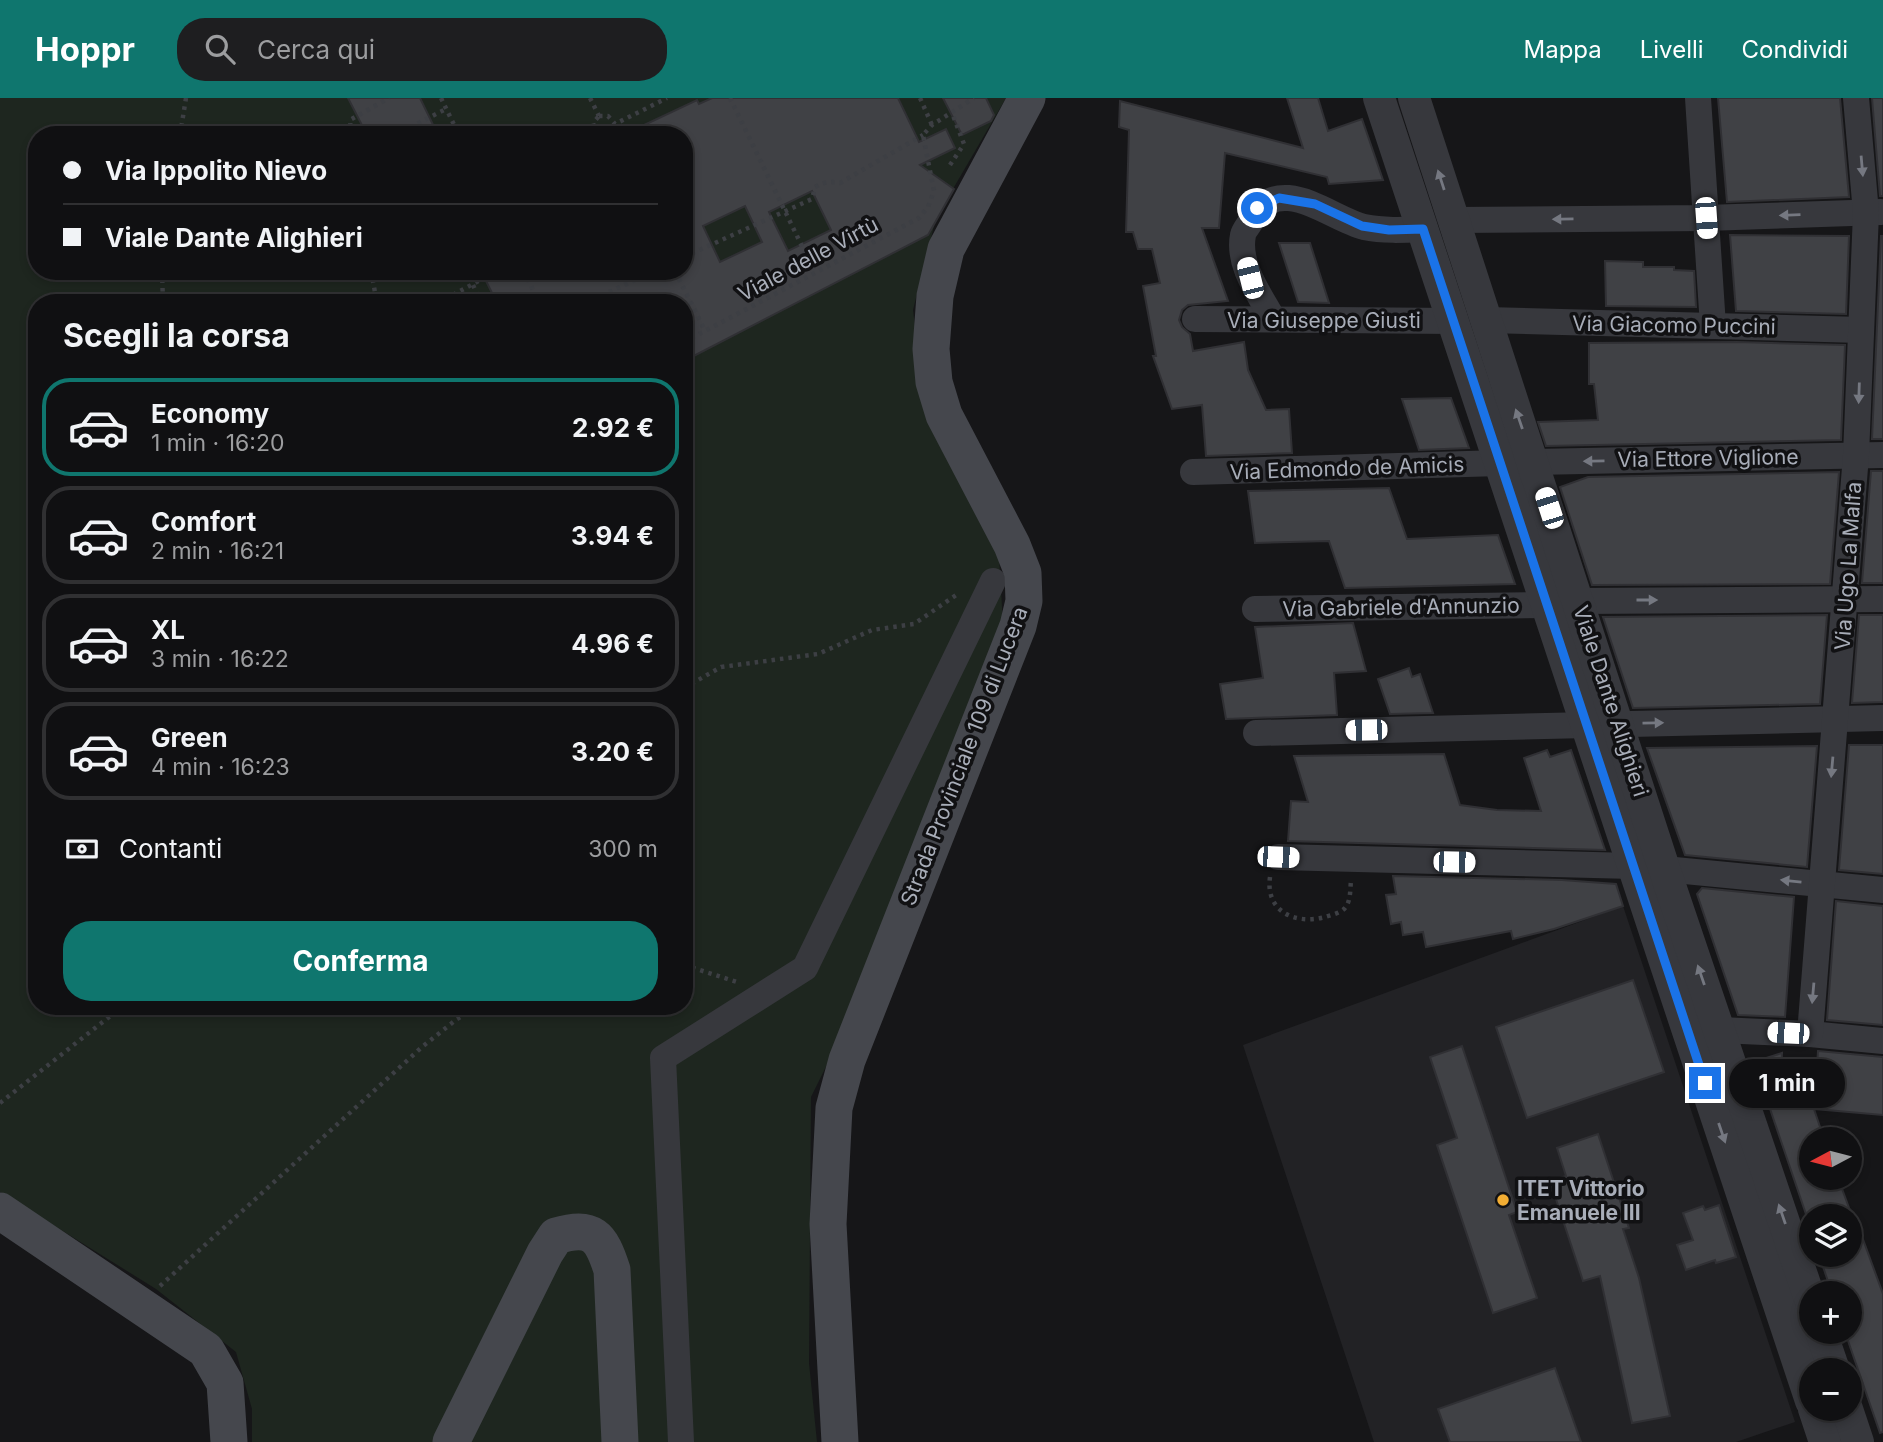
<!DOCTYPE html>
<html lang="it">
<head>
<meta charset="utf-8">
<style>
	body { margin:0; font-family:Inter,sans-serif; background:#1e1e20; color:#f1f3f6; height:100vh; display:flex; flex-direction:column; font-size:26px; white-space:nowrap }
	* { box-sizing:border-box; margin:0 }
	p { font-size:23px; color:#9c9d9f }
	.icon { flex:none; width:38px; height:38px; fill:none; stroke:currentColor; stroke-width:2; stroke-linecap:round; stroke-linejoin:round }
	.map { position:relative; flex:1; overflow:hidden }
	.drawer { position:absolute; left:28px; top:196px; width:665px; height:721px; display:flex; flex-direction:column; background:#101012; border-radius:28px; box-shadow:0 4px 10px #0003,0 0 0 2px #303032 }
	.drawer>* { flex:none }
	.top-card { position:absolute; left:28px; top:28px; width:665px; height:154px; border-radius:28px; box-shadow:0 4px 10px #0003,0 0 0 2px #303032; display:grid; align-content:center; height:154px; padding:0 35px; background:#101012 }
	.needle { width:46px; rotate:263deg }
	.controls { position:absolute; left:1799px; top:1029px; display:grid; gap:14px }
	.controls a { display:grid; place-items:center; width:63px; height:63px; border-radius:50%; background:#101012; box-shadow:0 4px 10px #0003,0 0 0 2px #303032; font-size:35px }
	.end { position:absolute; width:32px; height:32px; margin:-16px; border:9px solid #1a73e8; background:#fff; box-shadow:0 0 0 4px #fff }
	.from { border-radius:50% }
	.bubble { position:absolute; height:49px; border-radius:24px; background:#101012; box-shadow:0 4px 10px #0003,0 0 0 2px #303032; font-size:23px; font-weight:700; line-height:49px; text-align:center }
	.car { position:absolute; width:21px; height:42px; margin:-21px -10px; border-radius:9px; box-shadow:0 0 5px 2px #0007; background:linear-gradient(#fff 24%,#345 0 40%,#fff 0 76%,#345 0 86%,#fff 0) }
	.top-card b { display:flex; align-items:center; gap:24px; height:66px; font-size:26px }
	.top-card b+b { border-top:2px solid #303032 }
	.top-card i { width:18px; height:18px; background:#f1f3f6 }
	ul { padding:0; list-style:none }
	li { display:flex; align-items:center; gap:21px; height:98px; margin:0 14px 10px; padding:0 21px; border:4px solid #303032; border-radius:28px }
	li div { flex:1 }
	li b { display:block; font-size:26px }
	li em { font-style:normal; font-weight:700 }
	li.selected { border-color:#0f766e }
	li>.icon { width:63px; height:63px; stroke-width:1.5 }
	h2 { padding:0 35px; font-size:32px; line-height:84px }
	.pay { display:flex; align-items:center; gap:18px; height:77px; padding:0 35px; font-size:26px }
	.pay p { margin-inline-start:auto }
	.action { display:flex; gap:14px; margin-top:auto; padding:14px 35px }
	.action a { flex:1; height:80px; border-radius:28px; background:#0f766e; color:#fff; font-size:28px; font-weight:700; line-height:80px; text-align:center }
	header { display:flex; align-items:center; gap:42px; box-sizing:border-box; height:98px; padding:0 35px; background:#0f766e; color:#fff }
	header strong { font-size:33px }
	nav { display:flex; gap:38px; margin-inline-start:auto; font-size:24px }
	.search { width:490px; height:63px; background:#1e1e20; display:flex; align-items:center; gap:18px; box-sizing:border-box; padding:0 24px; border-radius:28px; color:#9c9d9f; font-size:26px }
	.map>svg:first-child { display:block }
	.built { fill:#222225 }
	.green { fill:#1e261f; fill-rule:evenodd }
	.building { fill:#404145; stroke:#303034; stroke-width:2; fill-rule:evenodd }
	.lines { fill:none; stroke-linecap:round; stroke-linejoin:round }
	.path { stroke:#3d3f44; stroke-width:4.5; stroke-dasharray:3.5 5; stroke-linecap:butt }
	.minor { stroke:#37383d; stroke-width:26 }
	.tertiary { stroke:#37383d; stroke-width:32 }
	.secondary { stroke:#45474d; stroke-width:37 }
	.oneway { fill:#757881 }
	.route { stroke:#1a73e8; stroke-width:9 }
	.poi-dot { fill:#f2ad33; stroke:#111113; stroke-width:2.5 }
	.labels { text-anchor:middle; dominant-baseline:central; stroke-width:7; stroke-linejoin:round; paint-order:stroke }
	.street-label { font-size:21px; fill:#a8adb8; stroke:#111113 }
	.poi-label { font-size:21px; font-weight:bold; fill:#a8adb8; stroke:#111113; text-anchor:start }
</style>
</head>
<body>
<header>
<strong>Hoppr</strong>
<div class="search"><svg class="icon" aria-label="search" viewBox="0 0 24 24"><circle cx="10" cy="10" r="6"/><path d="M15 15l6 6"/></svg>Cerca qui</div>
<nav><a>Mappa</a><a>Livelli</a><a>Condividi</a></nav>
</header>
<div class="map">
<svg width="1883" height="1344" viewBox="0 0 1883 1344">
	<rect width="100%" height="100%" fill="#161618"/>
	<path class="built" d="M1623,808l172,516 -59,20h-362l-131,-397z"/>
	<path class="green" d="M0,0h1006l-70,120 -23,92 13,103 73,143 4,68 -144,376 -48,97 -2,266 8,79h-565v-33l-16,-57 -80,-63 -156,-97zM37,37h647v136h-647zM37,205h647v703h-647z"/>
	<g class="building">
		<path d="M348,0h72l18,37h-30l-4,-9 -17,9h-20z"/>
		<path d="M712,0h186l21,44 27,-13 9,19 -35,17 34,24 -26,46 -244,126v-58h-187l-16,-32h203v-136h-61l74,-35 2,4zM812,93l19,39 -43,21 -19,-39zM745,108l17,36 -42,20 -17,-36z"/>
		<path d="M943,0h43l8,17 -3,6 -29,14z"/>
		<path d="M1287,0h31l10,33 34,-12 21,61 -54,4 -2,-7 -102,-24 -6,75h-17l26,73 -40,4 -6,5 -3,10 3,7 8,7 3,17 51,-9 4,28 18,40 23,-1 3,44 -86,3 -4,-51 -30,4 -19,-53h3l-13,-70 17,-3 -8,-34h-14l-5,-17h-7l3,-102 -10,-3 1,-26 183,47z"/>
		<path d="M1718,0h122l9,99 -122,5z"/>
		<path d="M1872,0h11v98h-3z"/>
		<path d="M1730,137l119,1 -3,78 -110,-3z"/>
		<path d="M1881,138h2v203h-11z"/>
		<path d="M1279,145h31l19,60 -31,-1z"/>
		<path d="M1605,163l38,1v5h31v3l20,1 2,36 -90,-1z"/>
		<path d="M1737,244l108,3 -4,95 -295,6 -8,-24 60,-2 -4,-36h-5v-41z"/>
		<path d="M1451,300l18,50 -50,2 -17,-51z"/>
		<path d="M1871,373h12v112h-21z"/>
		<path d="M1839,374l-9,112 -238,1 -32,-98 28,-10z"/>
		<path d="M1389,390l18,51 91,-4 17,49 -170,4 -16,-47 -74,2 -7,-52z"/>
		<path d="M1827,517l-7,89 -187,4 -30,-91z"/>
		<path d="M1859,517h24v87l-31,1z"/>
		<path d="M1353,525l13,48 -32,2 3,42 -111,4 -6,-35 43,-6 -8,-51z"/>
		<path d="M1409,570l3,9 8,-3 13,39 -43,1 -12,-35z"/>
		<path d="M1849,647h34v129l-44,-4z"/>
		<path d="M1817,648l-10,121 -122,-12 -38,-107z"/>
		<path d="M1547,652l3,7 21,-7 34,100 -317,-9 3,-40 17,1 -14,-46 150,-2 16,51 37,5 44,1 -17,-53z"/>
		<path d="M1393,778l169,4 54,4 7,22 -69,23 -41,10 -2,-8 -85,16 -3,-15 -20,3 -2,-13 -10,2 -5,-29 10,-1z"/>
		<path d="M1702,790l92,9 -9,120 -47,-2 -41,-121z"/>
		<path d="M1836,803l47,5v119l-56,-5z"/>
		<path d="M1633,882l31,92 -137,46 -31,-91z"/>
		<path d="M1462,948l55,166 -8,3 28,83 -44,15 -56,-168 20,-7 -27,-81z"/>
		<path d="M1818,953l65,6v58l-69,-6 10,30h-13v39h27l14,38h-41v4h-3l-54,-158 28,-9 -1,26 35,3z"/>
		<path d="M1598,1036l31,94 -6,1 16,49 31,138 -38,7 -32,-147 -17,5 -33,-100 16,-5 -9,-28z"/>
		<path d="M1719,1107l17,52 -20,6 -1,-3 -29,10 -9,-25 16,-5 -10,-27 20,-7 2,4z"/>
		<path d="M1852,1119l8,23 1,-6 22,60v138l-3,1 -35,-101h5v-39h-18l-13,-38h31v-37z"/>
		<path d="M1555,1270l26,74h-131l-12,-33z"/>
	</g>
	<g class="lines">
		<g class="path">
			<path d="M441,0l18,37"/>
			<path d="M590,0l9,18"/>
			<path d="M730,0l85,175"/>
			<path d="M920,0l12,27"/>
			<path d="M599,18h9l7,8 52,-26"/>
			<path d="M180,37l6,-37"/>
			<path d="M351,37l-1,-15 39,-22"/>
			<path d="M395,37l51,-26"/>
			<path d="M596,37l-3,-12 6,-7"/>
			<path d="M614,37l1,-11"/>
			<path d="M950,67l14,-21 -12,-31"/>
			<path d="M684,159l128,-58 3,-12c9,-5 15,-6 25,-4l83,-48"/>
			<path d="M162,173l1,32"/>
			<path d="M371,173l6,32"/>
			<path d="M524,173l15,32"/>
			<path d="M675,173l30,60"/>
			<path d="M473,187l8,18"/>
			<path d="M438,205l59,-32"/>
			<path d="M586,205l68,-32"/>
			<path d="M684,244l235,-124 9,-11 6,-16 -11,-56 9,-10 42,-27"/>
			<path d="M684,590l37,-21 97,-13 54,-24 42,-6 45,-31"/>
			<path d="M1270,779c-5,35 26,48 55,40 6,-2 16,-4 20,-9 6,-7 5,-19 6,-27"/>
			<path d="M684,867l53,17"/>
			<path d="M0,1005l123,-97"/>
			<path d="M160,1188l262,-239 35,-28 24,-13"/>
		</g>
		<g class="minor">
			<path d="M1698,0l15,228"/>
			<path d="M1454,122l252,-2 175,-6"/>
			<path d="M1195,221l259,2"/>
			<path d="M1273,221c-13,-24 -36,-54 -30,-84 1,-5 6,-10 8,-14 27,-51 78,-3 113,6 19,4 39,3 59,2"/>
			<path d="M1486,222l375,10"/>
			<path d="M1193,374l341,-10 349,-7"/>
			<path d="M1255,511l292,-4 32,-4 304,-2"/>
			<path d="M1256,635l627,-15"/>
			<path d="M1278,759l355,9 250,24"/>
			<path d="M1720,932l90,4 73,7"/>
			<path d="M1810,936l46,-579 10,-242 -10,-115"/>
			<path d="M681,1344l-18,-384 142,-90 188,-387"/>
		</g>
		<g class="tertiary">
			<path d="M1379,0c144,434 287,869 432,1303"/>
			<path d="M1414,0l250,770 147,434"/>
			<path d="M1821,1234l13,38"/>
			<path d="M1814,1311l11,33"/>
			<path d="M1847,1311l11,33"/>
		</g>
		<g class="secondary">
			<path d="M0,1113l206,139 19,33 4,59"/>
			<path d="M451,1344l94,-189 11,-17c37,-11 45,0 56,34l8,172"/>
			<path d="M840,1344l-12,-218 6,-116 13,-48 171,-434 6,-25 -1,-28 -11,-28 -68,-130 -10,-33 -3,-33 4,-53 11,-47 81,-151"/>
		</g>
	</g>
	<defs><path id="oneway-solid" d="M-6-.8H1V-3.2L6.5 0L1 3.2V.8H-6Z" transform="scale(1.75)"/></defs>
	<g class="oneway">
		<use href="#oneway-solid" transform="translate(1862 68) rotate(85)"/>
		<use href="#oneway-solid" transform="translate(1441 82) rotate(-108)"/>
		<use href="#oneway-solid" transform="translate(1790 117) rotate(178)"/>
		<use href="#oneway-solid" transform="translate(1563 121) rotate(179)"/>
		<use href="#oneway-solid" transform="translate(1859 295) rotate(92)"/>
		<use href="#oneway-solid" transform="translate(1519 321) rotate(-109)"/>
		<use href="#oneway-solid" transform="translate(1594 363) rotate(179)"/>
		<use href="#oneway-solid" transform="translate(1647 502)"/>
		<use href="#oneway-solid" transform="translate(1653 625) rotate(-1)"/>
		<use href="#oneway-solid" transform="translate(1832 669) rotate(95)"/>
		<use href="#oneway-solid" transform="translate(1791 783) rotate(-174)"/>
		<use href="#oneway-solid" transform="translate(1701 877) rotate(-109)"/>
		<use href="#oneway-solid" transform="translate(1813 895) rotate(95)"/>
		<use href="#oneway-solid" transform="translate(1722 1035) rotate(71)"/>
		<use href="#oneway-solid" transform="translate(1782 1116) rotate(-109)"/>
	</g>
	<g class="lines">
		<path class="route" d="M1257,110l22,-10 36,6 47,22 27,4 34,-1 282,854"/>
	</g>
	<circle class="poi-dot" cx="1503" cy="1102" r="7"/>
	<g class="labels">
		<g class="street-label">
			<text transform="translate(808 161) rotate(-28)">Viale delle Virtù</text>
			<text x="1324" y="222">Via Giuseppe Giusti</text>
			<text transform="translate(1674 227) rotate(1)">Via Giacomo Puccini</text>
			<text transform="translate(1708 360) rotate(-1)">Via Ettore Viglione</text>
			<text transform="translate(1347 370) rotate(-2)">Via Edmondo de Amicis</text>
			<text transform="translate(1848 468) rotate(-86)">Via Ugo La Malfa</text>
			<text transform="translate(1401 509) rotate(-1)">Via Gabriele d'Annunzio</text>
			<text transform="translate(1611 603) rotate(72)">Viale Dante Alighieri</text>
			<text transform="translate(964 658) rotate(-69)">Strada Provinciale 109 di Lucera</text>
		</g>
		<g class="poi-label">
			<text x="1517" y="1090">ITET Vittorio<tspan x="1517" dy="24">Emanuele III</tspan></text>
		</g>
	</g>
</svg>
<div class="controls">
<a><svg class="needle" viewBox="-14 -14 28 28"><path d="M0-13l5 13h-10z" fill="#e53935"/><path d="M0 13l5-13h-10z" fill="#9c9d9f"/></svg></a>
<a><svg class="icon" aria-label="layers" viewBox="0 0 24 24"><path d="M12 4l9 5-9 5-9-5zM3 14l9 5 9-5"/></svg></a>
<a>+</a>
<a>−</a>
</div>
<i class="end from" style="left:1257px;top:110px"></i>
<i class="end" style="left:1705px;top:985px"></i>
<div class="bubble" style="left:1729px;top:961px;width:116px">1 min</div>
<i class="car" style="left:1706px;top:120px;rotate:176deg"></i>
<i class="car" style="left:1250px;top:180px;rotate:346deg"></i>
<i class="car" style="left:1549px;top:410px;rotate:342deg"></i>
<i class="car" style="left:1366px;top:632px;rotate:269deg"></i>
<i class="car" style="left:1278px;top:759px;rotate:92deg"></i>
<i class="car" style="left:1454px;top:764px;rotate:91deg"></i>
<i class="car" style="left:1788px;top:935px;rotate:273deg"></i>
<div class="top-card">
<b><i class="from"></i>Via Ippolito Nievo</b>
<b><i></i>Viale Dante Alighieri</b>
</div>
<section class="drawer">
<h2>Scegli la corsa</h2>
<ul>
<li class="selected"><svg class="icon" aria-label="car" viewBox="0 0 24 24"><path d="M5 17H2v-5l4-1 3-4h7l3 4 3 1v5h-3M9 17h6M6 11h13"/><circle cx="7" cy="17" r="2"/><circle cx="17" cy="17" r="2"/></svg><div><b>Economy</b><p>1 min · 16:20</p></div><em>2.92 €</em></li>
<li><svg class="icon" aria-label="car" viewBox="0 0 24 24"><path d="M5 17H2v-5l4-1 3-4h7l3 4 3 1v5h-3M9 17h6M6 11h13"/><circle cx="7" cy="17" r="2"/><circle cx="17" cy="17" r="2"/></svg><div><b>Comfort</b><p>2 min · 16:21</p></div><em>3.94 €</em></li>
<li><svg class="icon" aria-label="car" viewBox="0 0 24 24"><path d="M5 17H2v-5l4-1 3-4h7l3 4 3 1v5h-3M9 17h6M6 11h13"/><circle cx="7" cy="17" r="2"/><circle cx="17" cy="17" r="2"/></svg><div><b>XL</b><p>3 min · 16:22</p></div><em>4.96 €</em></li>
<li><svg class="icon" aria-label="car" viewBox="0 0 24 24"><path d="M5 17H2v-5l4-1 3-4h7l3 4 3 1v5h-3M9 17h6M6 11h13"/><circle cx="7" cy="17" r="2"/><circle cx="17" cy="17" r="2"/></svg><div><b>Green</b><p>4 min · 16:23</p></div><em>3.20 €</em></li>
</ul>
<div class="pay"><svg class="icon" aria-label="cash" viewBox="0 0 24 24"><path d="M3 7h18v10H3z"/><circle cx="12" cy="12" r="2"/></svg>Contanti<p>300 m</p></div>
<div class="action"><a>Conferma</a></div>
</section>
</div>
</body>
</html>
